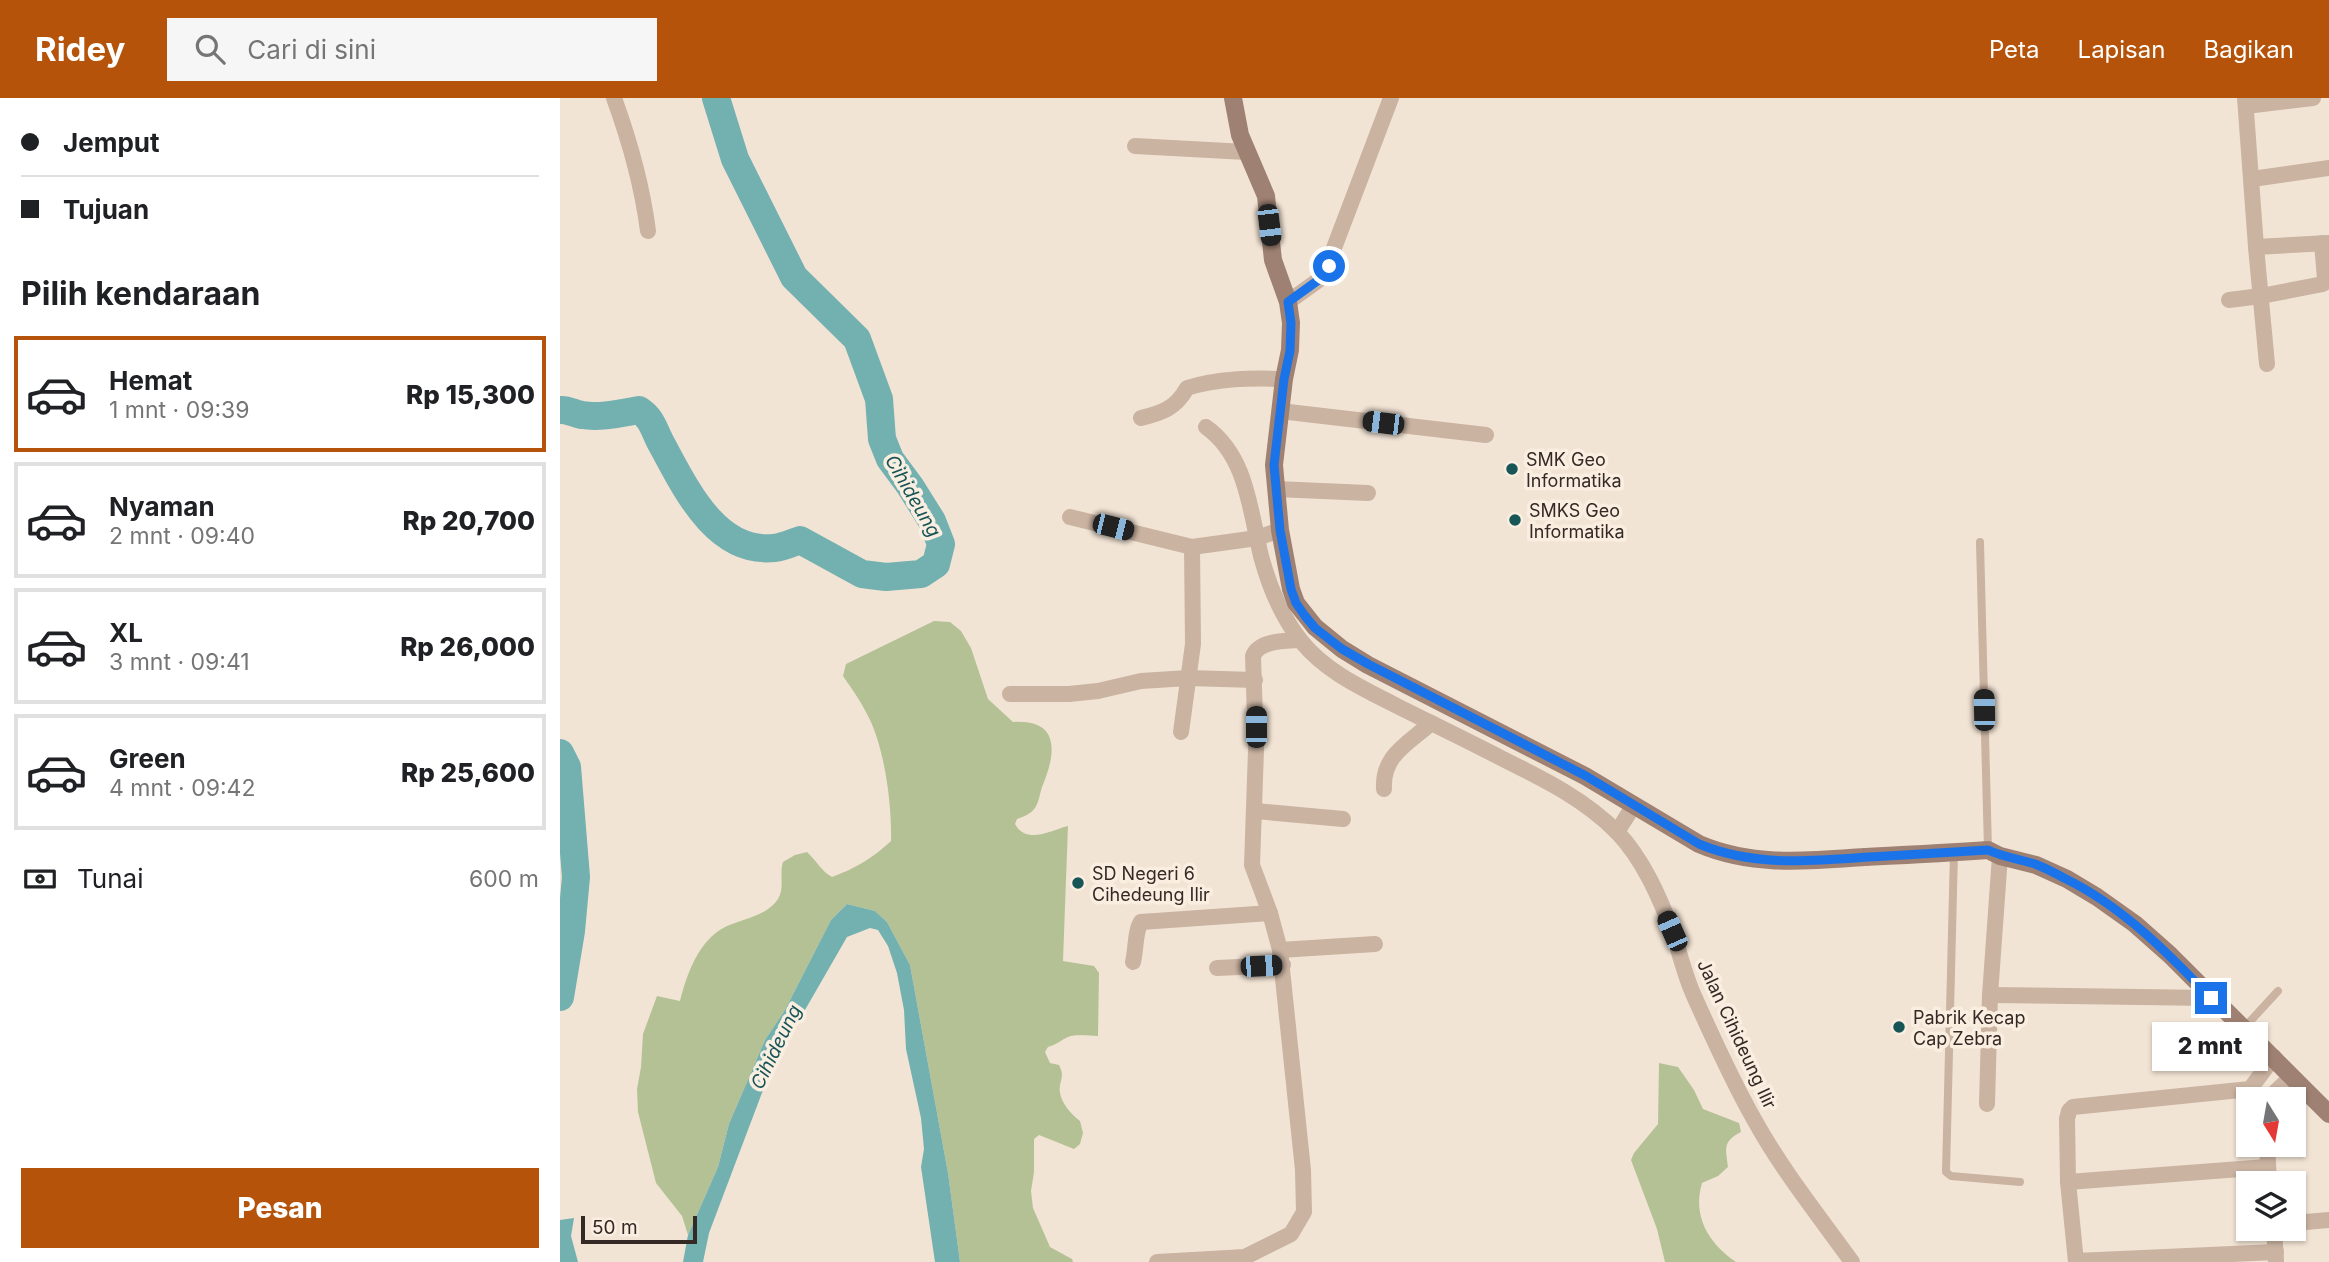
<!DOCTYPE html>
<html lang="id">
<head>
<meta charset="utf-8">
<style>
	body { margin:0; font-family:Inter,sans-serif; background:#f6f6f6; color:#202124; height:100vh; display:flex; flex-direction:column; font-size:26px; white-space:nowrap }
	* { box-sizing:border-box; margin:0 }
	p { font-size:23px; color:#757577 }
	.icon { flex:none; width:38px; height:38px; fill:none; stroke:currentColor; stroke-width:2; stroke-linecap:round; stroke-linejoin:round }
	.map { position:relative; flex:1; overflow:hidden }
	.sheet { display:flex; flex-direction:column; background:#fff; width:560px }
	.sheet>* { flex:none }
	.top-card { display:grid; align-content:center; height:154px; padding:0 21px; background:#fff }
	.needle { width:46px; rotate:169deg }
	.buttons { position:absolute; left:1676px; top:989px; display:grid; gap:14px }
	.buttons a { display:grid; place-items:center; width:70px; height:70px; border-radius:0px; background:#fff; box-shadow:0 2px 5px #0004; font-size:35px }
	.scale { position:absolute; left:21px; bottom:18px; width:116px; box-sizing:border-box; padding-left:7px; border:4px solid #342924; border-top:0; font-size:19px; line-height:24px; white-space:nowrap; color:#342924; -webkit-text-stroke:5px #faeee1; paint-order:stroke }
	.end { position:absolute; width:32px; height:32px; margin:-16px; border:9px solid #1a73e8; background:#fff; box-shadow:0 0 0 4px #fff }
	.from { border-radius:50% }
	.bubble { position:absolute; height:49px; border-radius:0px; background:#fff; box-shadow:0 2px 5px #0004; font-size:23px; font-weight:800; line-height:49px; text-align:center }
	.car { position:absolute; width:21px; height:42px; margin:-21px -10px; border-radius:9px; box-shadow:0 0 5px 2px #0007; background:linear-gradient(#222 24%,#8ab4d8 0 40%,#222 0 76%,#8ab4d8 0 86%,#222 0) }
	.top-card b { display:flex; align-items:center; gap:24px; height:66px; font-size:26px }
	.top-card b+b { border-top:2px solid #e0e0e0 }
	.top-card i { width:18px; height:18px; background:#202124 }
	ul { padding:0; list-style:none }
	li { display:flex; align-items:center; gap:21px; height:116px; margin:0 14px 10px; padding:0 7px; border:4px solid #e0e0e0; border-radius:0px }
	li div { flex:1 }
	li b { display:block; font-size:26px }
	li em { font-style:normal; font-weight:800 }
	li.current { border-color:#b45309 }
	li>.icon { width:63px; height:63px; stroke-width:1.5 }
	h2 { padding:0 21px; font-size:32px; line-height:84px }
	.pay { display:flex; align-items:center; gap:18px; height:77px; padding:0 21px; font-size:26px }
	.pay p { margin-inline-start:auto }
	.cta { display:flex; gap:14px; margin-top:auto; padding:14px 21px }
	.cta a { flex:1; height:80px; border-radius:0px; background:#b45309; color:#fff; font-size:28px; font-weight:800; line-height:80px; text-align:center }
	header { display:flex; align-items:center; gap:42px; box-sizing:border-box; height:98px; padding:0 35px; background:#b45309; color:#fff }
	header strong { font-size:33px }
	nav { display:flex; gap:38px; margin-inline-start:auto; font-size:24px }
	.search { width:490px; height:63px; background:#f6f6f6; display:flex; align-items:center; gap:18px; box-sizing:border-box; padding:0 24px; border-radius:0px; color:#757577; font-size:26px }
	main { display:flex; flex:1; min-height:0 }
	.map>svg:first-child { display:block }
	.green { fill:#b4c195 }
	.water { fill:#73b0b0 }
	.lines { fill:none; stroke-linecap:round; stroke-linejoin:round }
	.river { stroke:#73b0b0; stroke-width:28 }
	.lane { stroke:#cab3a1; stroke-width:8 }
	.street { stroke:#cab3a1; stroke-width:16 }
	.secondary { stroke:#9e8172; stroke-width:18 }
	.route { stroke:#1a73e8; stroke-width:9 }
	.poi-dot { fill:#185557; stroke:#faeee1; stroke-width:2.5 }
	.labels { text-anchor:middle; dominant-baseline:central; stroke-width:7; stroke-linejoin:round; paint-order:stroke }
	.poi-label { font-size:18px; fill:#342924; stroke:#faeee1; text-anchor:start }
	.street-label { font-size:18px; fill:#342924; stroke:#faeee1 }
	.water-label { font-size:19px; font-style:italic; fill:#185557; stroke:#faeee1 }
</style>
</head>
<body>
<header>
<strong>Ridey</strong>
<div class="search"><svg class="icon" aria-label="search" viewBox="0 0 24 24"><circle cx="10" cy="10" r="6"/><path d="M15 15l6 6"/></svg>Cari di sini</div>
<nav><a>Peta</a><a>Lapisan</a><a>Bagikan</a></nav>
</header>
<main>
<section class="sheet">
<div class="top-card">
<b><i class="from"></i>Jemput</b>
<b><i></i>Tujuan</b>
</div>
<h2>Pilih kendaraan</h2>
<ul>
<li class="current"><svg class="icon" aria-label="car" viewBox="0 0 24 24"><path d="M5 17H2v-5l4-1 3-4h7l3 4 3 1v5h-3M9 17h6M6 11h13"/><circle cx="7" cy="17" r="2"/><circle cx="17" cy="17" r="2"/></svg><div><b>Hemat</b><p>1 mnt · 09:39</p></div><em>Rp 15,300</em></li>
<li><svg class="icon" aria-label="car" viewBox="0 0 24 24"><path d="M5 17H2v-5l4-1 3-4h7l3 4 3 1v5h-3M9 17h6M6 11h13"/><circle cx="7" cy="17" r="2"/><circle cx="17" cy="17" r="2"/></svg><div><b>Nyaman</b><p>2 mnt · 09:40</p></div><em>Rp 20,700</em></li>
<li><svg class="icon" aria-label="car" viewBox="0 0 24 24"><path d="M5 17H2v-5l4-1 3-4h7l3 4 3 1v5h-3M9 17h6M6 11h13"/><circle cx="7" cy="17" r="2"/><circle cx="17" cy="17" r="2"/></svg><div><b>XL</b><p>3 mnt · 09:41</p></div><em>Rp 26,000</em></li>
<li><svg class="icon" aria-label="car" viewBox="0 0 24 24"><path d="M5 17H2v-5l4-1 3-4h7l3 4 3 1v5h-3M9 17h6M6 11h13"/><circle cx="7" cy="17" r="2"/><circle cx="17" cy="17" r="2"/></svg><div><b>Green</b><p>4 mnt · 09:42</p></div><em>Rp 25,600</em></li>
</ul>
<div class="pay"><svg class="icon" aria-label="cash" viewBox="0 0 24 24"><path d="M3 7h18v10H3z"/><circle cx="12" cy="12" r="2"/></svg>Tunai<p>600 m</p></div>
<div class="cta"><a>Pesan</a></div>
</section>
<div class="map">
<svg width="1769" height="1164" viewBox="0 0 1769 1164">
	<rect width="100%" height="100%" fill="#f2e4d5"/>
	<g class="green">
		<path d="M374,523l16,1 11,9 10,17 17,51 25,23c48,-3 43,32 29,65 -2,6 -3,15 -7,21 -4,6 -12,9 -18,11l-2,5c12,21 36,6 53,2l-5,135 31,5 5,7 -1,63c-10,0 -21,-2 -30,1 -7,3 -12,8 -20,10l-3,5 5,11 9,2c7,13 -1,16 1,28 2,11 11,21 20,28l3,12 -3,11 -6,5 -35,-14 -5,4v33l-3,19 2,17 17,39 22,12 1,3h-113l-12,-89 -38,-208 -23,-43 -12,-11 -28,-7 -16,16 -46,90 -20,30 -36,84 -11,43 -30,68 -6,-19 -26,-33 -18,-71 -1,-23 4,-22 2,-33 14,-38 23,5c7,-27 18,-60 45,-74 17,-8 42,-11 53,-28 7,-12 1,-25 5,-37l12,-7 12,-3c9,8 14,19 25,25 22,-8 41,-19 59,-36 1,-35 -6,-91 -22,-123 -7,-15 -17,-29 -26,-42l3,-12z"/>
		<path d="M1099,965l19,4 16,23 9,19 36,14 2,9c-19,10 -15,16 -13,35l-10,9 -16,7c-10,33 7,61 34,79h-71l-8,-33 -26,-69 3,-7 24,-29z"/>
	</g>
	<g class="water">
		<path d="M287,806l28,7 12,11 23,43 38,208 12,89h-25l-14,-95 3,-18 -3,-31 -15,-69 -2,-39 -7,-37 -9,-27 -10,-16 -8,-2 -23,9 -76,132 -62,164 -6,29h-20l5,-27 30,-68 11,-43 36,-84 20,-30 46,-90z"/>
		<path d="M14,1120l-3,18 7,26h-18v-42z"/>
	</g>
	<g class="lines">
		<g class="river">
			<path d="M0,312c8,-1 14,4 22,5 19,3 39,-2 57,-5 14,9 15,21 23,35 24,44 54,109 112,103 9,-1 18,-5 26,-8l62,34 24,3 35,-3 15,-10 5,-20 -9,-23 -22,-35 -20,-27 -8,-20 -3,-40 -22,-60 -63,-62 -59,-118 -19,-61"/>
			<path d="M0,655l7,14 9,110 -5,54 -11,66"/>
		</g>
		<g class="lane">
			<path d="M1420,444l8,308"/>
			<path d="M1394,754l-8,320 5,4 69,6"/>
			<path d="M1684,930l34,-37"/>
		</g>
		<g class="street">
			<path d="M54,0c16,44 28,86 34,133"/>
			<path d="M1685,0l11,149 11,117"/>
			<path d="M1686,8l67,-8"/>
			<path d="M575,48l111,6"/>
			<path d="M1692,81l77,-11"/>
			<path d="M1696,149l73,-4"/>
			<path d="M1669,202l32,-4 62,-12 2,-5 -3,-36"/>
			<path d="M728,204l35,-25 68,-179"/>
			<path d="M720,313l206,24"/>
			<path d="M581,320c21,-5 35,-10 46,-30 31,-10 64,-10 97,-9"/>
			<path d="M646,329c41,29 44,84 55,129 8,30 21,61 40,85 25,31 61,47 96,65 34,17 69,34 104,52 42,21 82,40 116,74 26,27 43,66 56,101 7,21 12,43 21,63 19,42 38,85 61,125 27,49 64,95 97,141"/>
			<path d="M716,391l92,4"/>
			<path d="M510,419l122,30 65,-9 23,-8"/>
			<path d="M740,542c-14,1 -41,0 -47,16l3,94 -4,115 18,48 10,37 95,-6"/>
			<path d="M450,596h59l29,-3 43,-10 47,-3 67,2"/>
			<path d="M621,634l12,-88 -1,-97"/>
			<path d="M824,691c-2,-34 24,-45 47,-66"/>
			<path d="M695,713l88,8"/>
			<path d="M1057,734l17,-27"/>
			<path d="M573,864c3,-12 2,-31 8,-40l129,-9"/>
			<path d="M657,870l66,-3"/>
			<path d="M1430,897l221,3"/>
			<path d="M1708,1001l24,-23"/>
			<path d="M1427,1006l3,-109 10,-139"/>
			<path d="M1707,1046l2,39"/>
			<path d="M1508,1084l199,-15"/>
			<path d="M1734,1125l35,-3"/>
			<path d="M1714,1130l2,33"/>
			<path d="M1516,1163l200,-9"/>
			<path d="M597,1164l88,-5 46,-23 13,-22 -1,-42 -23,-220"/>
			<path d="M1516,1164l-8,-80 -1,-63 2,-8 4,-4 177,-18 24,-32"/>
		</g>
		<path class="secondary" d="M673,0l7,37 26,61 7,64 15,42 3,21 -1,27 -6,29 -10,86 6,65 11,59 5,14 19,24 27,22 26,16 217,111 114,68c54,23 109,17 165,13 41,-2 83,-4 124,-7l12,6 36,9 31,14 30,18 38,27 35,31 159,159"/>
	</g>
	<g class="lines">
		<path class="route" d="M769,168l-5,10 -36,26 3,21 -1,28 -6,28 -10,86 6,65 11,59 5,14 9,13 10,12 27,21 26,15 218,112 113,68c55,23 113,17 170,13 40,-2 80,-5 119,-7 15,7 31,9 47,14 10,4 20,9 29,14 58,28 104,75 147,120"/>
	</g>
	<g class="poi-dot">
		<circle cx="952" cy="371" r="7"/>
		<circle cx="955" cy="422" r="7"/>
		<circle cx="518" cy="785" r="7"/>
		<circle cx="1339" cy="929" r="7"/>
	</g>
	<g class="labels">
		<g class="poi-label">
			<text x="966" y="361">SMK Geo<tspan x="966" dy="21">Informatika</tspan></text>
			<text x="969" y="412">SMKS Geo<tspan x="969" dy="21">Informatika</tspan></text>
			<text x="532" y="775">SD Negeri 6<tspan x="532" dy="21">Cihedeung Ilir</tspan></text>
			<text x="1353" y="919">Pabrik Kecap<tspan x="1353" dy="21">Cap Zebra</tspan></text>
		</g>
		<g class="street-label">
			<text transform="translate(1177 936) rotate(65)">Jalan Cihideung Ilir</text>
		</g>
		<g class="water-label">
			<text transform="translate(353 398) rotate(60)">Cihideung</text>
			<text transform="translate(216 949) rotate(-64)">Cihideung</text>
		</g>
	</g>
</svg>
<div class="buttons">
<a><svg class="needle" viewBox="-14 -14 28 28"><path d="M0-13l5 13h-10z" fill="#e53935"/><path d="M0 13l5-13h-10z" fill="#757577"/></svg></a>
<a><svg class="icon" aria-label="layers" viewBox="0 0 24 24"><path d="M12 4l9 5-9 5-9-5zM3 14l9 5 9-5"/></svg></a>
</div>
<div class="scale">50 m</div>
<i class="end from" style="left:769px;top:168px"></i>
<i class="end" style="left:1651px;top:900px"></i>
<div class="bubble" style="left:1592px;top:924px;width:116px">2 mnt</div>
<i class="car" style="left:709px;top:127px;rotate:173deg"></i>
<i class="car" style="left:823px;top:325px;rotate:277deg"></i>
<i class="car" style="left:553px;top:429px;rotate:104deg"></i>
<i class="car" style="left:1424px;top:612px;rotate:359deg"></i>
<i class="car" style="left:696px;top:629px;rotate:0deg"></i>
<i class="car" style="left:1112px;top:833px;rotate:336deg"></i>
<i class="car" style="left:701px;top:868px;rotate:87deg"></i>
</div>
</main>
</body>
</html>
